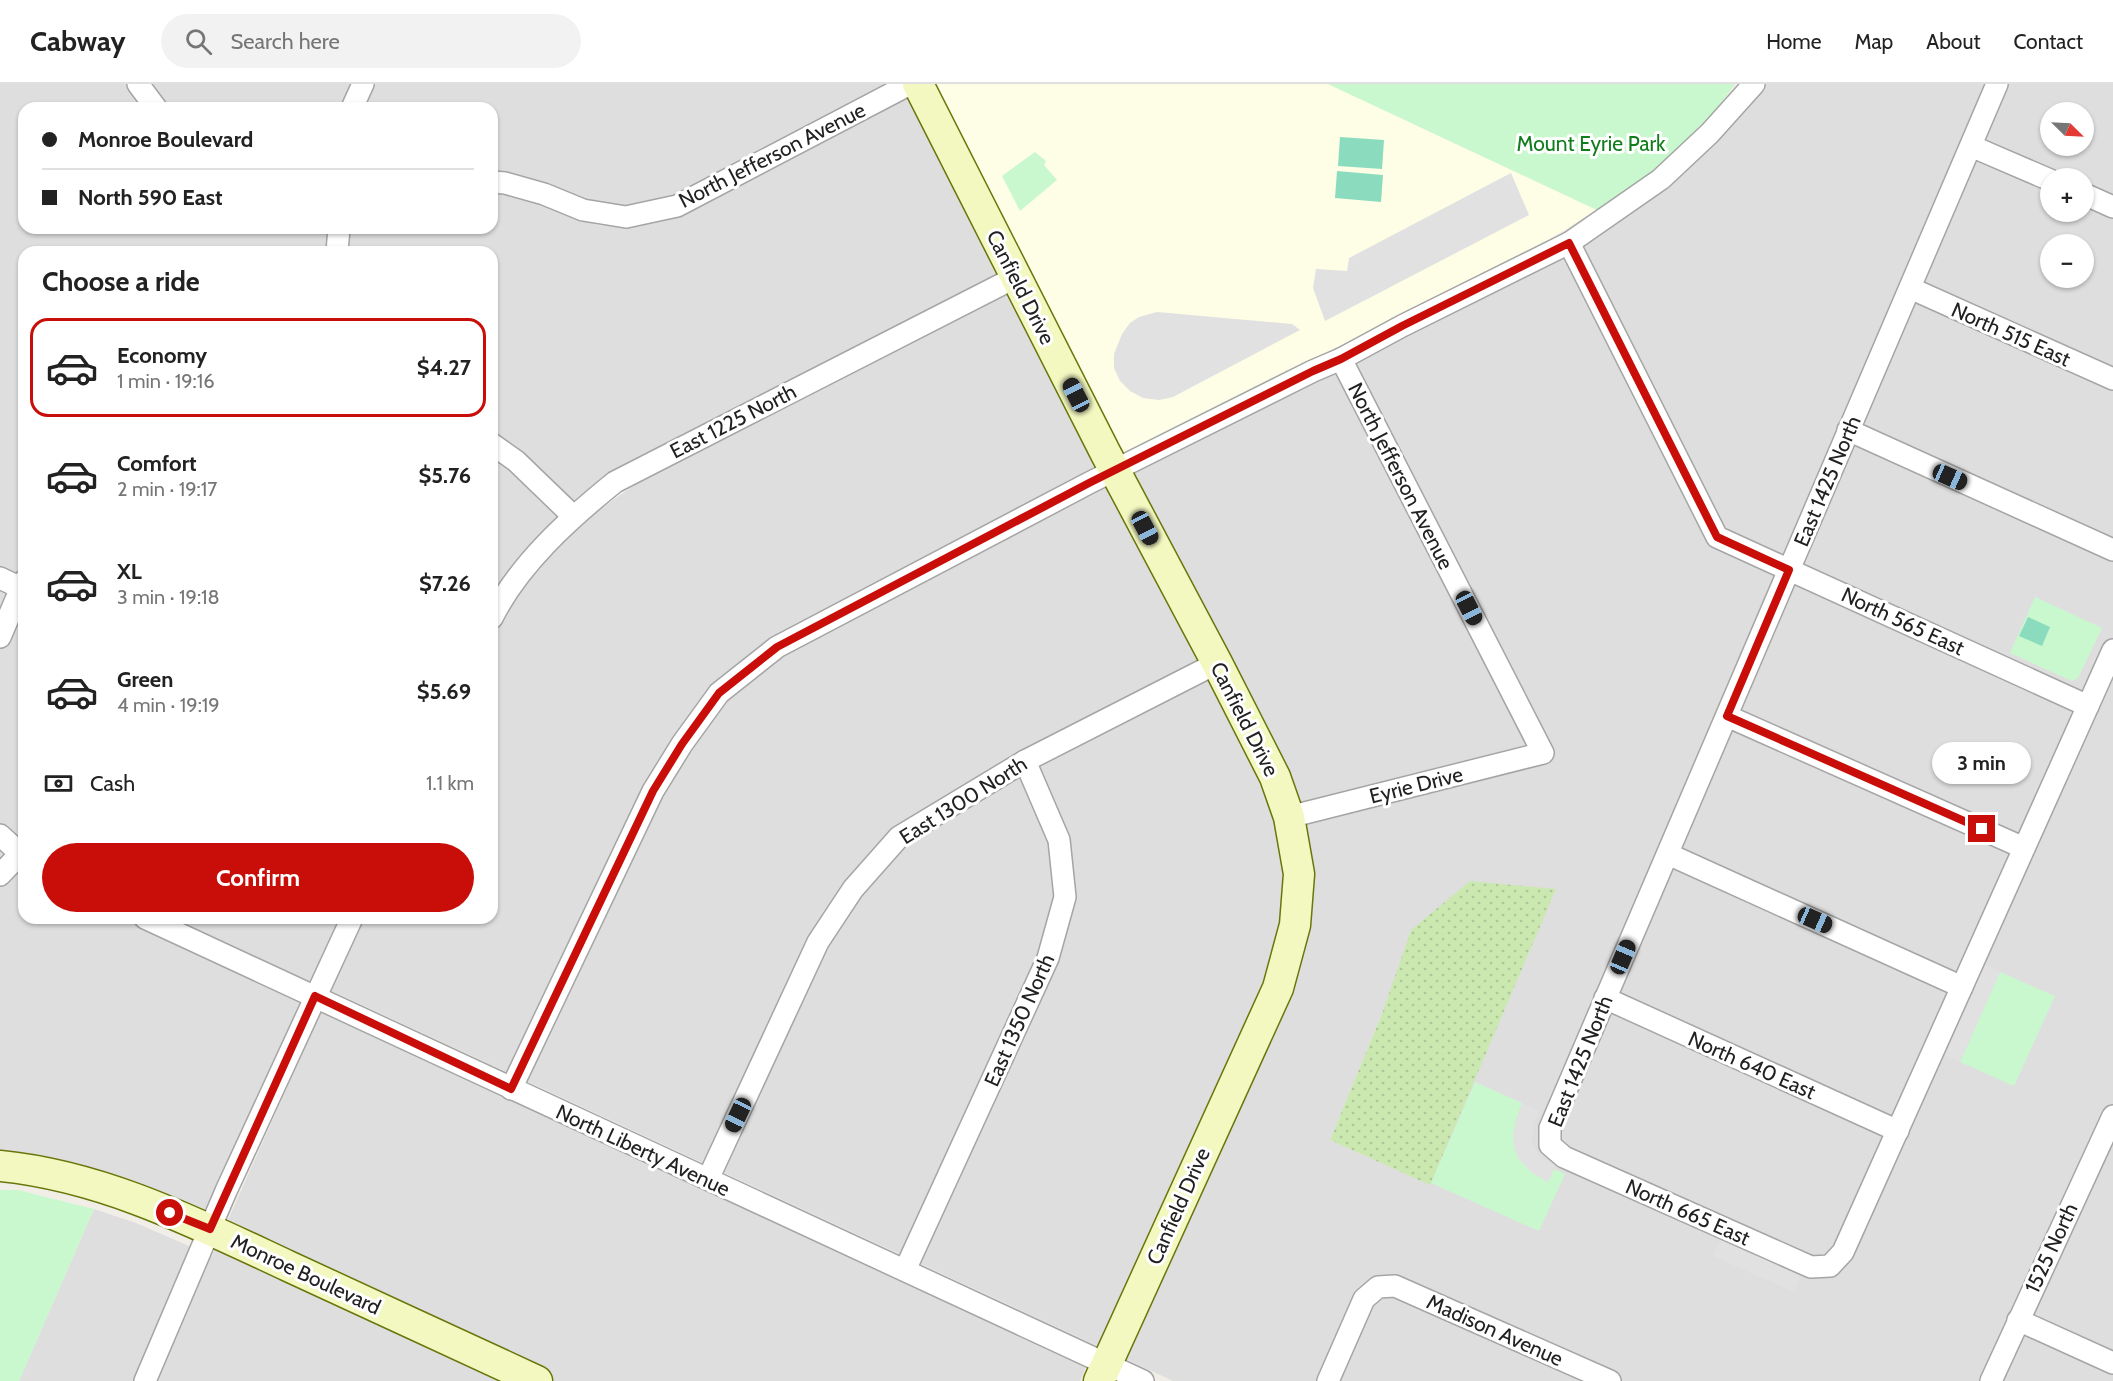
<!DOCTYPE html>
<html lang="en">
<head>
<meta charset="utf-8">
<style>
	body { margin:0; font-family:Cabin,sans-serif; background:#f2f2f2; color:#222; height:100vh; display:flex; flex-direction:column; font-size:22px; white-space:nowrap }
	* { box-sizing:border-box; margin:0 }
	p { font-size:20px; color:#767676 }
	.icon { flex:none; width:33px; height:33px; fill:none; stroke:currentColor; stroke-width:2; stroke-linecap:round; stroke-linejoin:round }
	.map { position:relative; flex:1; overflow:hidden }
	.sheet { position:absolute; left:18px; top:162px; width:480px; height:678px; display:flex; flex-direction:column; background:#fff; border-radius:18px; box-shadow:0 2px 4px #0004 }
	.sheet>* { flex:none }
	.banner { position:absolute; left:18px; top:18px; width:480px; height:132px; border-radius:18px; box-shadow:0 2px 4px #0004; display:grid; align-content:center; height:132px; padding:0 24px; background:#fff }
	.needle { width:39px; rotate:114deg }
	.fabs { position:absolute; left:2040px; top:18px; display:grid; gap:12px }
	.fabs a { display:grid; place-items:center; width:54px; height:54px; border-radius:50%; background:#fff; box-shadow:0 2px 4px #0004; font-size:30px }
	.end { position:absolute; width:27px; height:27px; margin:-14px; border:8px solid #c90e09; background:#fff; box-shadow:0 0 0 3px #fff }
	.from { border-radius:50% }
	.bubble { position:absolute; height:42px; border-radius:21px; background:#fff; box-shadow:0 2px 4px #0004; font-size:20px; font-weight:800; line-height:42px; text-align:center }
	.car { position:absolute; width:18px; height:36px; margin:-18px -9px; border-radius:8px; box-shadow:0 0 4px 2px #0007; background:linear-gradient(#222 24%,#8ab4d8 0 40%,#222 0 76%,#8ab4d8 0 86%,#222 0) }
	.banner b { display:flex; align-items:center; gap:21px; height:57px; font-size:22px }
	.banner b+b { border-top:2px solid #e0e0e0 }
	.banner i { width:15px; height:15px; background:#222 }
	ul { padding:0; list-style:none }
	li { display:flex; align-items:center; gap:18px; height:99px; margin:0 12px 9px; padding:0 12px; border:3px solid transparent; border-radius:18px }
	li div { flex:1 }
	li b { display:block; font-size:22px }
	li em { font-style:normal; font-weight:800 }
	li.active { border-color:#c90e09 }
	li>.icon { width:54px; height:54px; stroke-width:1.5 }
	h2 { padding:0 24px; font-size:27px; line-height:72px }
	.pay { display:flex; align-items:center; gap:15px; height:66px; padding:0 24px; font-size:22px }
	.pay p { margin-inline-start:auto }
	.cta { display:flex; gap:12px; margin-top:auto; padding:12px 24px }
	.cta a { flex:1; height:69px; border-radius:36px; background:#c90e09; color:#fff; font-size:24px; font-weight:800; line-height:69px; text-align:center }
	header { display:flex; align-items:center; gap:36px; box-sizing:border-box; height:84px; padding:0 30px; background:#fff; border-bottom:2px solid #e0e0e0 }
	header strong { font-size:28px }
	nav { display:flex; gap:33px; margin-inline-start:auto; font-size:21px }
	.search { width:420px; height:54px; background:#f2f2f2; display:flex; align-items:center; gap:15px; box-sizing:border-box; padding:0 21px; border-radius:33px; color:#767676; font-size:22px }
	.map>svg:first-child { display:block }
	.residential { fill:#dfdede; fill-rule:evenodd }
	.education { fill:#fdfee5 }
	.grass { fill:url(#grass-dots) }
	.park { fill:#c9f8ce }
	.pitch { fill:#8bdcbe }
	.parking { fill:#e1e1e1 }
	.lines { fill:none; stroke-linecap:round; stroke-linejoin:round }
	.street-casing { stroke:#a5a5a5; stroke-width:24 }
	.secondary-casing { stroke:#68760a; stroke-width:33 }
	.street { stroke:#fff; stroke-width:21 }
	.secondary { stroke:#f3f7c0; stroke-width:30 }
	.route { stroke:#c90e09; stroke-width:8 }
	.labels { text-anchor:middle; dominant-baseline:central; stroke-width:6; stroke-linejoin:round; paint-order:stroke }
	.park-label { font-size:21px; fill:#117d1d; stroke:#fff }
	.street-label { font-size:21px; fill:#212121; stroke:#fff }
</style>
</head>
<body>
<header>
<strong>Cabway</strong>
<div class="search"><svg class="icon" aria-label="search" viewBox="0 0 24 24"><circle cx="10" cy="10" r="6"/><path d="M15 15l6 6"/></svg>Search here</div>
<nav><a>Home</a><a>Map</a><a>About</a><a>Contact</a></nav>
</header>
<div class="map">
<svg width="2113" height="1297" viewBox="0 0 2113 1297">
	<defs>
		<pattern id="grass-dots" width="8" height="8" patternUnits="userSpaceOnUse" patternTransform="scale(1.5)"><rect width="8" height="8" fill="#cbe8b1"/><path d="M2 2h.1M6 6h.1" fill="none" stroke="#aec798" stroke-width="1.8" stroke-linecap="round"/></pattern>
	</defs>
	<rect width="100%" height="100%" fill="#f1eee8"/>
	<g class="residential">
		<path d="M0,0h127l20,24h-123v120h468v-36l23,2 33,9 49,22 28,3 49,-12 232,-119 210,386 440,-226 97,-61 79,-71 29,-41h352v1297h-940l-843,-391 32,-72h130v-279l36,-60 54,-57 64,-45 -5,-14 -149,140v-351h-468v666h317l-133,293 -86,-35 -102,-24 -20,-2zM2050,28h34v34h-34zM2050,94h34v34h-34zM2050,160h34v34h-34zM1383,927l47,173 -100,-44z"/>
		<path d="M145,0h740l-216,117 -44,11 -133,-35v-69h-327z"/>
		<path d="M321,927l765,356 -6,14h-1061l75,-172 42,14 76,33z"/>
	</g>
	<path class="education" d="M927,0h401l269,126 -49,30 -426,216z"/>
	<path class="grass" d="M1470,797l86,8 -126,296 -100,-45 53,-129 28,-81z"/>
	<g class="park">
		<path d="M1328,0h407l-21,28 -60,59 -57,39z"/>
		<path d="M1035,68l11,9 -2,4 13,15 -37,31 -18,-35z"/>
		<path d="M2035,513l67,31 -24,50 -6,3 -62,-28z"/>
		<path d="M2000,888l55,24 -41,90 -54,-24z"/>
		<path d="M1475,998l47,21c-15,37 -10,59 26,79l6,-13 11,5 -26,57 -108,-48z"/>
		<path d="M0,1106h18l76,19 -75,172h-19z"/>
	</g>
	<g class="pitch">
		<path d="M1340,53l44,3 -2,29 -44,-3z"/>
		<path d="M1337,87l46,4 -2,27 -46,-4z"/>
		<path d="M2028,533l22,10 -8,19 -23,-10z"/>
	</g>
	<g class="parking">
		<path d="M1511,89l18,42 -204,106 -12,-33 3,-19 31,2 2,-13z"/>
		<path d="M1157,228l135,12 8,6 -127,67 -14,3 -16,-2 -13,-7 -10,-10 -6,-13v-14l8,-20 8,-11 9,-6z"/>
		<path d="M1985,881l15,7 -40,90 -15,-7z"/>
		<path d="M1522,1019l17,7 -6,15 -1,18 8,14 16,8 -8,17 -16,-9 -7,-7 -7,-8 -4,-12 -1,-12z"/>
		<path d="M1721,1156l80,36 -7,16 -81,-36z"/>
	</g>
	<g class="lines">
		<defs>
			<g id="street">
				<path d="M138,0l18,24"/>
				<path d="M1997,0l-447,1044v17l14,12 247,110 19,-1 13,-14 270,-602"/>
				<path d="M352,24l11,-24"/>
				<path d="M1971,62l79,34"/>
				<path d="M492,98l13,1 39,11 39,16 43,7 51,-11 233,-122"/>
				<path d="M2084,110l29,13"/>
				<path d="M1569,159l148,294 371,169"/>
				<path d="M337,168l2,-24"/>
				<path d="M1910,204l203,91"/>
				<path d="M1848,346l265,120"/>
				<path d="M492,360l24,17 57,55"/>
				<path d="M0,494l21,10"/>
				<path d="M492,534c26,-53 77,-99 123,-136l401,-205"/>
				<path d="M0,553l24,-56"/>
				<path d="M1727,632l297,132"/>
				<path d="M1289,733l254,-64 -202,-394"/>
				<path d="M0,751l24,22"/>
				<path d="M1668,770l294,133"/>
				<path d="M0,791l20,-21"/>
				<path d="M145,834l998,463"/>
				<path d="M1605,914l293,133"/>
				<path d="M511,1005l142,-298 29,-47 37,-51 58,-46 312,-164 224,-112 28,-12 61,-33 167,-83 92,-64 49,-46 44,-49"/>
				<path d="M708,1095l110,-237 35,-53 46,-52 126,-76 192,-98"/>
				<path d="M905,1186l143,-312 17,-61 -6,-57 -34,-79"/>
				<path d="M2018,1236l95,43"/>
				<path d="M145,1297l81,-190 126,-273"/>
				<path d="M1328,1297l36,-82 14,-12 17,-1 215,95"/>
				<path d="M1991,1297l122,-265"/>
			</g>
			<g id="secondary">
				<path d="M918,0l188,370 111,209 58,114 14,40 10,57 -4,51 -17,63 -179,393"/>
				<path d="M0,1082c103,10 196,57 288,100 83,38 166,77 249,115"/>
			</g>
		</defs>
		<use href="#street" class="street-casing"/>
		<use href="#secondary" class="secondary-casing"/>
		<use href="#street" class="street"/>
		<use href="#secondary" class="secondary"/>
	</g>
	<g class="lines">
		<path class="route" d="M170,1129l40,16 105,-233 196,93 142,-298 29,-47 37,-51 58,-46 312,-164 224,-112 28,-12 61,-33 167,-83 148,294 72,33 -62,146 255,113"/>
	</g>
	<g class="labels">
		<g class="park-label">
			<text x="1591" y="59">Mount Eyrie Park</text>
		</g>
		<g class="street-label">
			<text transform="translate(772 71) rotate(-27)">North Jefferson Avenue</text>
			<text transform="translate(1021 203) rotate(63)">Canfield Drive</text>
			<text transform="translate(2011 250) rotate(24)">North 515 East</text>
			<text transform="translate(733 337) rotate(-27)">East 1225 North</text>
			<text transform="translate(1401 392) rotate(63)">North Jefferson Avenue</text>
			<text transform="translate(1827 397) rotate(-67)">East 1425 North</text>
			<text transform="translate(1903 537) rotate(25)">North 565 East</text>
			<text transform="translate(1245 635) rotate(63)">Canfield Drive</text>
			<text transform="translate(1416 701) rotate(-14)">Eyrie Drive</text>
			<text transform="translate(963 716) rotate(-32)">East 1300 North</text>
			<text transform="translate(1019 936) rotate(-66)">East 1350 North</text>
			<text transform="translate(1580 977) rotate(-68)">East 1425 North</text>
			<text transform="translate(1752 981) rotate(24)">North 640 East</text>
			<text transform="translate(643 1066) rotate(25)">North Liberty Avenue</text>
			<text transform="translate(1178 1122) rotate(-66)">Canfield Drive</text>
			<text transform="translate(1688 1128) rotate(24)">North 665 East</text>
			<text transform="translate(2051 1164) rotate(-65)">1525 North</text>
			<text transform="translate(306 1190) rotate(25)">Monroe Boulevard</text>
			<text transform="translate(1495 1246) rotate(24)">Madison Avenue</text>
		</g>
	</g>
</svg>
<div class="fabs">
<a><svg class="needle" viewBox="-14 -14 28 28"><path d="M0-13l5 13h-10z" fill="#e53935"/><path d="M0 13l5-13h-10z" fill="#767676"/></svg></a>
<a>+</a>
<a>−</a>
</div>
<i class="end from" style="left:170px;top:1129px"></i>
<i class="end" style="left:1982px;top:745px"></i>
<div class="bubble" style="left:1932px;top:658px;width:99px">3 min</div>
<i class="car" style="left:1076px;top:311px;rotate:333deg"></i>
<i class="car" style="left:1950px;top:393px;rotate:114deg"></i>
<i class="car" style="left:1145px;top:444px;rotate:152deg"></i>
<i class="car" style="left:1469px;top:524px;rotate:153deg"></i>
<i class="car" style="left:1815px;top:836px;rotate:114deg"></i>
<i class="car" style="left:1623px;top:873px;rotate:23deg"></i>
<i class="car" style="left:738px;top:1031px;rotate:205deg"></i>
<div class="banner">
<b><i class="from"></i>Monroe Boulevard</b>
<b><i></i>North 590 East</b>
</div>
<section class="sheet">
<h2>Choose a ride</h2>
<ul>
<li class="active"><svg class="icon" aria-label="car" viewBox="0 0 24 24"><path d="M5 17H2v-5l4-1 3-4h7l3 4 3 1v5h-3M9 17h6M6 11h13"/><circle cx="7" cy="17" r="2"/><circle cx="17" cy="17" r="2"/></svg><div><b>Economy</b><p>1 min · 19:16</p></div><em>$4.27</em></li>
<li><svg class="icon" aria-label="car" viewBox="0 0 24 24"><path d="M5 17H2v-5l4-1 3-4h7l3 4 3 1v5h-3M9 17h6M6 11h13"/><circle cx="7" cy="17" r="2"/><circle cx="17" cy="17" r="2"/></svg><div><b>Comfort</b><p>2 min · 19:17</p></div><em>$5.76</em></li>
<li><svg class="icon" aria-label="car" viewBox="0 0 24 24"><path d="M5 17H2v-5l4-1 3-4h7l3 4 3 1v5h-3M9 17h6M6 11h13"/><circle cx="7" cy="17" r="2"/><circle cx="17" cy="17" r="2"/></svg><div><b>XL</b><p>3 min · 19:18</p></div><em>$7.26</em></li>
<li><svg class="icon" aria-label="car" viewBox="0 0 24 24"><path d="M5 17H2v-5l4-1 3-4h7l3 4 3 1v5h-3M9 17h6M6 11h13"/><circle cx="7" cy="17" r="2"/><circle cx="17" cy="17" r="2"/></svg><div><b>Green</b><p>4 min · 19:19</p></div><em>$5.69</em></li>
</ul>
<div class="pay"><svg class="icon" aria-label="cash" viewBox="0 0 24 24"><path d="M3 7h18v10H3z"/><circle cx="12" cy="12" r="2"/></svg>Cash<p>1.1 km</p></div>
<div class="cta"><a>Confirm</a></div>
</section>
</div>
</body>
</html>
